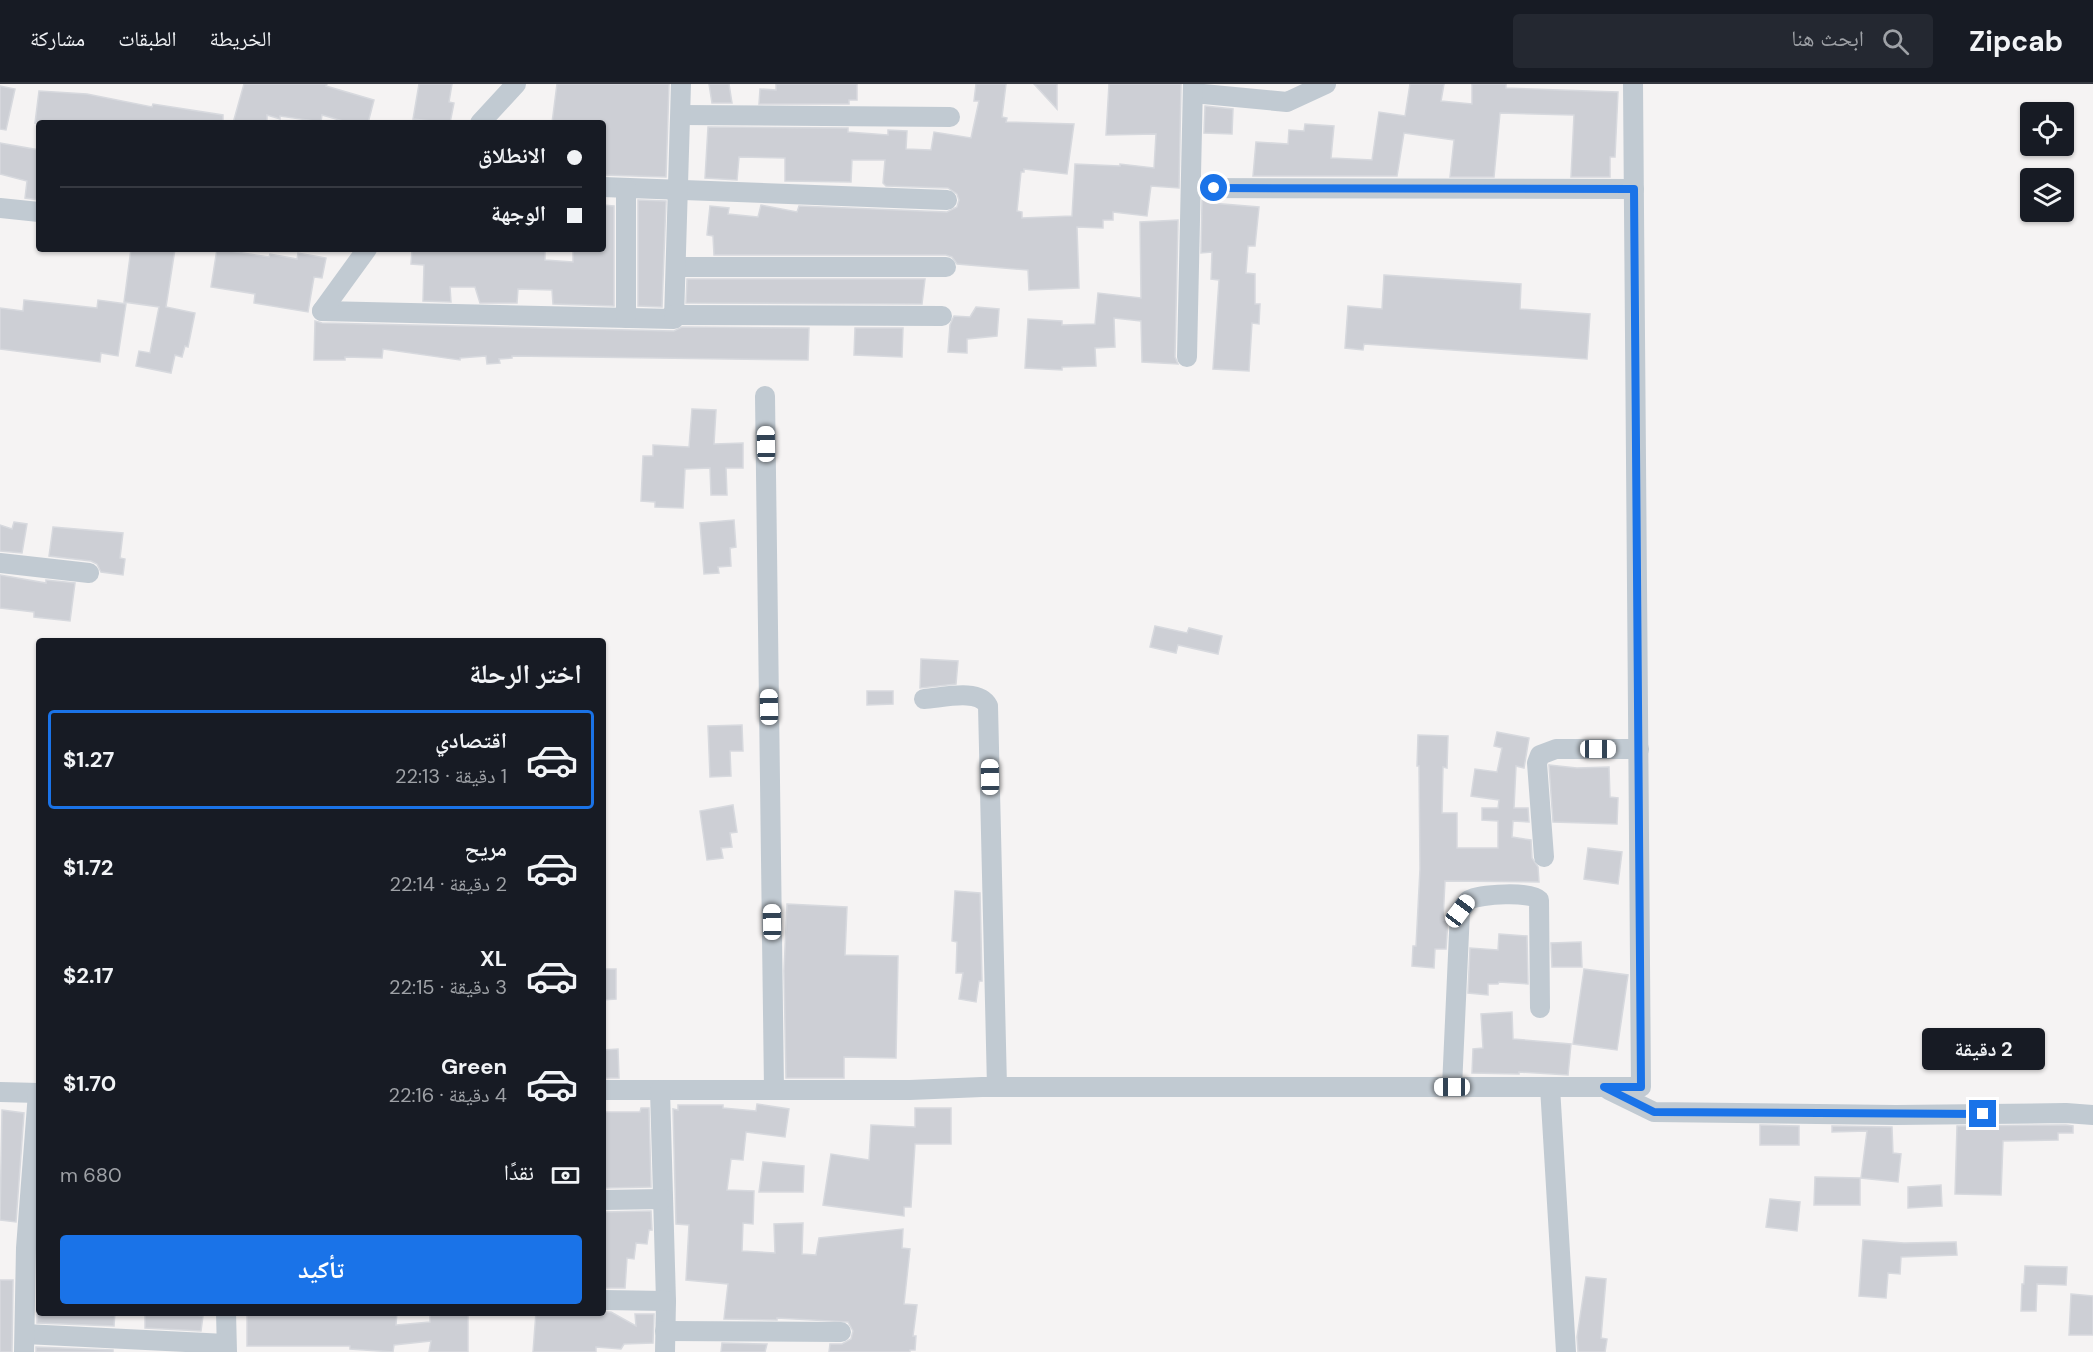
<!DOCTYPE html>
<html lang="ar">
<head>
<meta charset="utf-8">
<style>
	body { margin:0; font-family:"DM Sans","Noto Naskh Arabic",sans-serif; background:#242831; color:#f1f3f6; direction:rtl; height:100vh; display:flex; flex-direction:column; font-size:22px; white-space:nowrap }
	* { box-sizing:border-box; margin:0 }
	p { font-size:20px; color:#9ea1a6 }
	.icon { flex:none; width:33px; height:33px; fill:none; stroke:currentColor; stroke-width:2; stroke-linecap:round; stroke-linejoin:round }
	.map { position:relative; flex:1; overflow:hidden; direction:ltr }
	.panel { position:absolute; left:36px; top:554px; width:570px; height:678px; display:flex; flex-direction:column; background:#171b24; border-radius:6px; box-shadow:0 2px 4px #0004; direction:rtl }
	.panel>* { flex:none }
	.hud { position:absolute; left:36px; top:36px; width:570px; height:132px; border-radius:6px; box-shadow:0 2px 4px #0004; direction:rtl; display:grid; align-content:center; height:132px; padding:0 24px; background:#171b24 }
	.tools { position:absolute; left:2020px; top:18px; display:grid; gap:12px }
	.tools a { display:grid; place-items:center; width:54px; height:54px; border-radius:6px; background:#171b24; box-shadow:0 2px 4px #0004; font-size:30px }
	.end { position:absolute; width:27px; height:27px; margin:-14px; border:8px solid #1a73e8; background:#fff; box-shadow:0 0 0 3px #fff }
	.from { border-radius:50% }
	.bubble { position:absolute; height:42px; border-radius:6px; background:#171b24; box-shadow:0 2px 4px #0004; font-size:20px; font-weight:700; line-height:42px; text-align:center; direction:rtl }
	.car { position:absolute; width:18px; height:36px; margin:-18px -9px; border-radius:8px; box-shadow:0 0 4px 2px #0007; background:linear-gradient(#fff 24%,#345 0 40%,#fff 0 76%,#345 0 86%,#fff 0) }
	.hud b { display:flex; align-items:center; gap:21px; height:57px; font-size:22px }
	.hud b+b { border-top:2px solid #363941 }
	.hud i { width:15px; height:15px; background:#f1f3f6 }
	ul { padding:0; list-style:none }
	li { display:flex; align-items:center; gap:18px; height:99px; margin:0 12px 9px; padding:0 12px; border:3px solid transparent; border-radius:6px }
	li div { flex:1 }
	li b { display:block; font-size:22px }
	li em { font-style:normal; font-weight:700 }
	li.active { border-color:#1a73e8 }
	li>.icon { width:54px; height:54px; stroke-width:1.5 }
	h2 { padding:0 24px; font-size:27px; line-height:72px }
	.pay { display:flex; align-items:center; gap:15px; height:66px; padding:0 24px; font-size:22px }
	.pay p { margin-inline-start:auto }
	.action { display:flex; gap:12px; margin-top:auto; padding:12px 24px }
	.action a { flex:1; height:69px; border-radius:6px; background:#1a73e8; color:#fff; font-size:24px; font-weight:700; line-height:69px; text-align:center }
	header { display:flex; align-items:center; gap:36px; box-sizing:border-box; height:84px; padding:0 30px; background:#171b24; border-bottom:2px solid #363941 }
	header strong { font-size:28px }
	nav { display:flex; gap:33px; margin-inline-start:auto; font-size:21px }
	.search { width:420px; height:54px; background:#242831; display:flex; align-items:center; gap:15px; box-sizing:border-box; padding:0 21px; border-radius:6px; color:#9ea1a6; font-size:22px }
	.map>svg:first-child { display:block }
	.building { fill:#cdcfd5; stroke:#d7d9de; stroke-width:1.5 }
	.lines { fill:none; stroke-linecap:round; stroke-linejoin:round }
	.minor { stroke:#c1cad2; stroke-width:20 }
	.route { stroke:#1a73e8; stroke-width:8 }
</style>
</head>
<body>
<header>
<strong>Zipcab</strong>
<div class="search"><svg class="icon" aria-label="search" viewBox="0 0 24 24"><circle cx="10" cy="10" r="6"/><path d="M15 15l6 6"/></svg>ابحث هنا</div>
<nav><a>الخريطة</a><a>الطبقات</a><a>مشاركة</a></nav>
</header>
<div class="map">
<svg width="2093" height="1268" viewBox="0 0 2093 1268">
	<rect width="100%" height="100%" fill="#f5f3f3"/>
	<g class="building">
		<path d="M244,0h83l-1,2 48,14 -6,23h-18l-28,-8 -1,7 -41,-6v3l-13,-4v8h-34z"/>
		<path d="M419,0h33l-3,18 5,1 -4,20 -37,-4z"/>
		<path d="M557,0h112l-3,93 -63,-2v-52h-51z"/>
		<path d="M709,0h20l3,19h-20z"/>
		<path d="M776,0h81v16h-8v4h-90l1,-15 16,1z"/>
		<path d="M976,0h30l-4,33 5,1 -1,4 68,2 -7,50 -43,-5v3h-3l-4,39 5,1v6l50,-2 3,-52 45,2v-2l34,4 2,-34 -50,1 3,-51h72l-2,104 -28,-2 -4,30 -34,-4v8h-10v8l-26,-1 2,61 -50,2 -1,-20 -71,-6 -5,-7 -6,-2h-232l-1,-19 -6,-1 3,-29 19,2 -1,6 30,3 3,-12 36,7 2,-6 148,6 10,-5 2,-7 -2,-6 -9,-6 -62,-2 -3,-3 2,-23h-33l-1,22 -66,-1v-23l-46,-1 -2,23 -32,-2 3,-51 140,1v4l40,3v-5l19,1 -1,18 25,1 3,-18 37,6 8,-37h-5z"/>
		<path d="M1034,0h23v25z"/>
		<path d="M1410,0h34l-3,17 31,3v-20h34v4l112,4 -3,65h-5v20h-39l3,-62 -74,-2 -6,64h-44l4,-37 -50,-7 -7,43h-144l3,-34 32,2 1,-14 15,1 1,-7 29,2 -3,32 41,2 7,-48 26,4z"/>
		<path d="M0,2l15,3 -9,41 -6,-1z"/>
		<path d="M39,7l48,3 65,13 1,-3 70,11v8h-188z"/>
		<path d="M1205,22l28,3 -1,25 -28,-1z"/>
		<path d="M0,59l39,7v50l-14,-2 2,-17 -27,-7z"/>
		<path d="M638,116l28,1 -4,106 -24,-1z"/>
		<path d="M1202,116h9v3l48,4 -4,39h-7l-2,27 9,1v30h5l-1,20 -7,-1 -3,48 -36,-2 6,-89 -8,-1 1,-27 -11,1z"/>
		<path d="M603,121l11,1v100l-61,-2 -1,-14 -34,-1 -1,14h-37l-5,-16h-25l1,15 -28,-1 1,-36 -13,-1 1,-15h133v11l28,2v-11l30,-2z"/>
		<path d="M1178,136l-3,137 3,7 -36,-2 -1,-41 -27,-3 1,29 -20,1 1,18 -34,1v3l-37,-2 3,-49 34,2v4l33,-1 3,-31 43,5 -1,-76z"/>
		<path d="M131,165h44l-9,58 29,6 -7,34 -3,-1 -3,11 -7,-2 -4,18 -35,-7 3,-15 11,2 9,-46 -35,-5z"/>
		<path d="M217,165l52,8 1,-3 27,5 1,-6 28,5 -4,20 -8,-1 -6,35 -54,-9 1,-9 -44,-7z"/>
		<path d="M1384,191l137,9 -1,25 70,5 -3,45 -223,-15 -1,6 -18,-2 3,-42 34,3z"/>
		<path d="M687,195h238l-3,25 -236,-1z"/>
		<path d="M24,216l73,8 1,-8 28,4 -8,52 -17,-3 -1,9 -100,-13v-41l23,3z"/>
		<path d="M976,223l23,2 -2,27 -30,3v14l-19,-1 2,-27 4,-9 16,1z"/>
		<path d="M315,237l7,2 352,8 8,-4 127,1 -1,32 -296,-4v2l-13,1 1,4 -13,1 -1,-8 -26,2v2l-77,-11 -1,9 -37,-1v3h-31z"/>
		<path d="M855,244h48l-1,29 -48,-2z"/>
		<path d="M692,325l24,1 -2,34 29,-1v25h-17l1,27h-16l-1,-27 -25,1 -2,39 -28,-1v-5l-14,-1 2,-45h10v-11l36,2z"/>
		<path d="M734,436l2,27 -6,1 1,18 -13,1 1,6 -15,1 -4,-51z"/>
		<path d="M14,438l13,2 -5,29 -22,-2v-26l12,4z"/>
		<path d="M53,443l70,6 -3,25 5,1 -2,16 -22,-3 -4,-8 -6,-3 -42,-5z"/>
		<path d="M0,491l46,8v-3l29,3 -5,38 -36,-4v-5l-34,-4z"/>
		<path d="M1155,542l32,7 2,-5 33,8 -4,18 -40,-9 -2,8 -26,-6z"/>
		<path d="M921,575l37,2 -2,23 -36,4z"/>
		<path d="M867,607h26v13l-26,1z"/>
		<path d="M742,641l1,26h-13l1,25 -21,1 -2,-51z"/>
		<path d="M1497,648l32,6 -5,30 -8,-2 -2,42h14l1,14 -16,-1 -1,16 19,3 1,18 6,9 1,15 -94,-1 -2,39h5l-2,29h-11l-1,19 -22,-2 1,-20h3l4,-77 -1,-103h-2l1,-31 30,1 -1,32 -4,-1 -1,46h15v35h41v-27l-16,-1v-12h16l1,-8 -28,-4 4,-27 22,3 5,-24 -8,-2z"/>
		<path d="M1549,681l28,3 32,-1 1,30 8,1 -1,26 -64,-2z"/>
		<path d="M733,721l4,27 -7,1 2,14 -11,1 2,10 -16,2 -7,-49z"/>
		<path d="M1588,764l34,4 -4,32 -34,-5z"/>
		<path d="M955,807l25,2 2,88h-3l-3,21 -17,-3 4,-26h-7l1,-31 -5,-1z"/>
		<path d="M787,820l60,3 -2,48 53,1 -2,102 -52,-1v21h-58l-2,-107z"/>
		<path d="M1499,850l28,2 1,48 -29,-2 -1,2h-10v11l-20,-2 2,-45 28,2z"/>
		<path d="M1581,858l1,25h-30l-1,-24z"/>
		<path d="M603,885h13v30l-13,1z"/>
		<path d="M1584,885l44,6 -11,75 -44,-6z"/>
		<path d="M1512,928l1,27 58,5 -3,31 -49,-3v2l-47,-1 1,-24 10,-1 -2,-34z"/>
		<path d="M618,965l1,29h-16v-28z"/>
		<path d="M757,1020l32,5 -4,28 -39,-5 -3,28 -12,-1 -4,31 27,1 -1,33 -10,-1 -1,28 33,2 -1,-29 29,-1 -1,31 14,1 3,-17 84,-9 -1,19 8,1 -6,55 13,1 -4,31h3l-1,14h-5v2h-81l1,-8h12l9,-5 2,-8 -5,-9 -71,-4v2l-53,-1 4,-35 -42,-4 3,-55 -13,-1 -3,-115 5,1v-5h45v3l33,3z"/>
		<path d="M641,1024h8l2,79 -48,1v-76h37z"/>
		<path d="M915,1024h36v36h-36l-4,63h-7v9l-81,-11 8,-51 38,6 2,-35 44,2z"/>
		<path d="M2,1026l22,3 -8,109 -16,-2z"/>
		<path d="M1760,1041l39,1v19h-39z"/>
		<path d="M2066,1041l7,1v7h-15v7l-55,1 -2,54 -46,-1 2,-68z"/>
		<path d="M1832,1042l60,1 1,26 8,1 -3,28 -37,-4 6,-47 -35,1z"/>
		<path d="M763,1078l41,4 -1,26h-44z"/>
		<path d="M1815,1093l45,1v27h-46z"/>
		<path d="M1941,1101l1,21 -34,2v-21z"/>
		<path d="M1770,1115l30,3 -3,29 -31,-4z"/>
		<path d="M651,1127l1,19h-3l-2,14 -11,-1 -2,16 -7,-1 -2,30h-22v-76z"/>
		<path d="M1863,1156l41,3 52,-1 1,13 -56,2 -1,17 -12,-1 -2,25 -27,-2z"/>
		<path d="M2025,1182l42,1 -1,18 -29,-1 -1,27h-15l1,-27h2z"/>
		<path d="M1586,1193l20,2 -5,59 6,1 -2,13h-27l-1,-15z"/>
		<path d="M0,1196h13l-1,72h-12z"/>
		<path d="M37,1196l2,32h76l-1,14 -77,-3z"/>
		<path d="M2071,1210l22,2v39h-24z"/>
		<path d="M145,1228h29l29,4 -2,15 -56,-3z"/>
		<path d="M247,1228h150l-1,13 34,-3v-10h38v40h-39l2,-11 -37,4 -1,7 -43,-3v-3h-103z"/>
		<path d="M536,1228h75l25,14 -1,-12h19l-1,29 -29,1 -3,5 -25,-2v5h-63z"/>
		<path d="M722,1259l45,1 -2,8h-44z"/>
		<path d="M36,1263l77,3v2h-77z"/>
	</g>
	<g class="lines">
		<g class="minor">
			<path d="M1193,9l94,9 39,-18"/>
			<path d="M681,31l269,2"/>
			<path d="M480,39l36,-39"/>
			<path d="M603,103l344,13"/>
			<path d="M1191,104l443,1"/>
			<path d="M0,124l39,4"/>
			<path d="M677,183h269"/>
			<path d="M322,227l352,8 7,-235"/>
			<path d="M322,227l45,-62"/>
			<path d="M674,231l268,1"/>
			<path d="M626,234v-130"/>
			<path d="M1187,273l6,-273"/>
			<path d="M765,312l9,694"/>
			<path d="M0,479l89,10"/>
			<path d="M924,615c18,-1 55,-11 64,7l9,381"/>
			<path d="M1544,773l-7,-94 3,-8 16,-6h83"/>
			<path d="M1452,1003l8,-176c3,-3 6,-9 9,-11 11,-6 62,-9 70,0l1,108"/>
			<path d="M1550,1003l16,265"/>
			<path d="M603,1006h307l72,-3h659l-8,-1003"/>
			<path d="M660,1006l6,211 -1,51"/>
			<path d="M1609,1006l45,22 242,3 170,-2 27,2"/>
			<path d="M0,1008l39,1"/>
			<path d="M603,1116l60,-1"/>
			<path d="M603,1216l63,1"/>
			<path d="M226,1228l1,40"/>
			<path d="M665,1247l176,1"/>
			<path d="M25,1250l201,10"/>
			<path d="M24,1268l2,-104 12,-155"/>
		</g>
	</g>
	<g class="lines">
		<path class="route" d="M1214,104l420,1 7,898h-37l50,25 329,2"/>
	</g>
</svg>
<div class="tools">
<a><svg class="icon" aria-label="locate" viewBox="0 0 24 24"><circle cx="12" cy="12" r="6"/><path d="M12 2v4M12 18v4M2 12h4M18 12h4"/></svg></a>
<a><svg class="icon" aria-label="layers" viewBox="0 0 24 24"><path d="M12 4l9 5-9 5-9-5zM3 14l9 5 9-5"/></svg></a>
</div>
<i class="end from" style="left:1214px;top:104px"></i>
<i class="end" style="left:1983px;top:1030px"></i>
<div class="bubble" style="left:1922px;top:944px;width:123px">2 دقيقة</div>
<i class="car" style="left:766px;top:360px;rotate:359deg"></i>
<i class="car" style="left:769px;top:623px;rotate:359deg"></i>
<i class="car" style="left:1598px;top:665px;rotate:90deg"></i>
<i class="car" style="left:990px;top:693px;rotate:359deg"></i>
<i class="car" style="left:1460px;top:827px;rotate:37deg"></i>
<i class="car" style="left:772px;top:838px;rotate:359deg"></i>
<i class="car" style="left:1452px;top:1003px;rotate:270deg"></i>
<div class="hud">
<b><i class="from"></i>الانطلاق</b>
<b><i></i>الوجهة</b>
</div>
<section class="panel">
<h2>اختر الرحلة</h2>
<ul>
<li class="active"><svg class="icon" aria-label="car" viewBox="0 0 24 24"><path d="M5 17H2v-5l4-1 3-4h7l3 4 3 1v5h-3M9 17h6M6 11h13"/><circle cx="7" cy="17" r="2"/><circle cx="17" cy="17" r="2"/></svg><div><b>اقتصادي</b><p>1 دقيقة · 22:13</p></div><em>$1.27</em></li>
<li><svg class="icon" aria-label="car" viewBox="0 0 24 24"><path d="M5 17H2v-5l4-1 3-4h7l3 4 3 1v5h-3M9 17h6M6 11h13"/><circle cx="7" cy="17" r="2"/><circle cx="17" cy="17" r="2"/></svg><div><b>مريح</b><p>2 دقيقة · 22:14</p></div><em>$1.72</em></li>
<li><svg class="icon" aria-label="car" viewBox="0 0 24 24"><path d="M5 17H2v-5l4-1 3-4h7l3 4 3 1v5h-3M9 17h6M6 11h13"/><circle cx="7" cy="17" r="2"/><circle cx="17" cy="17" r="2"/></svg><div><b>XL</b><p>3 دقيقة · 22:15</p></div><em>$2.17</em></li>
<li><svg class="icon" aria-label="car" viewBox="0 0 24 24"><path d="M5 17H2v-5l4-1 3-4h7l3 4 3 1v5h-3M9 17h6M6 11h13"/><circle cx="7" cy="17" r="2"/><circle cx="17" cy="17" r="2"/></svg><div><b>Green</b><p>4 دقيقة · 22:16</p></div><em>$1.70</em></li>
</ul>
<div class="pay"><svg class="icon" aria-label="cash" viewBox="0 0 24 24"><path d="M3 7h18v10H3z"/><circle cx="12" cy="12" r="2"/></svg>نقدًا<p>680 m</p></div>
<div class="action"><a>تأكيد</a></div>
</section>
</div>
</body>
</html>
